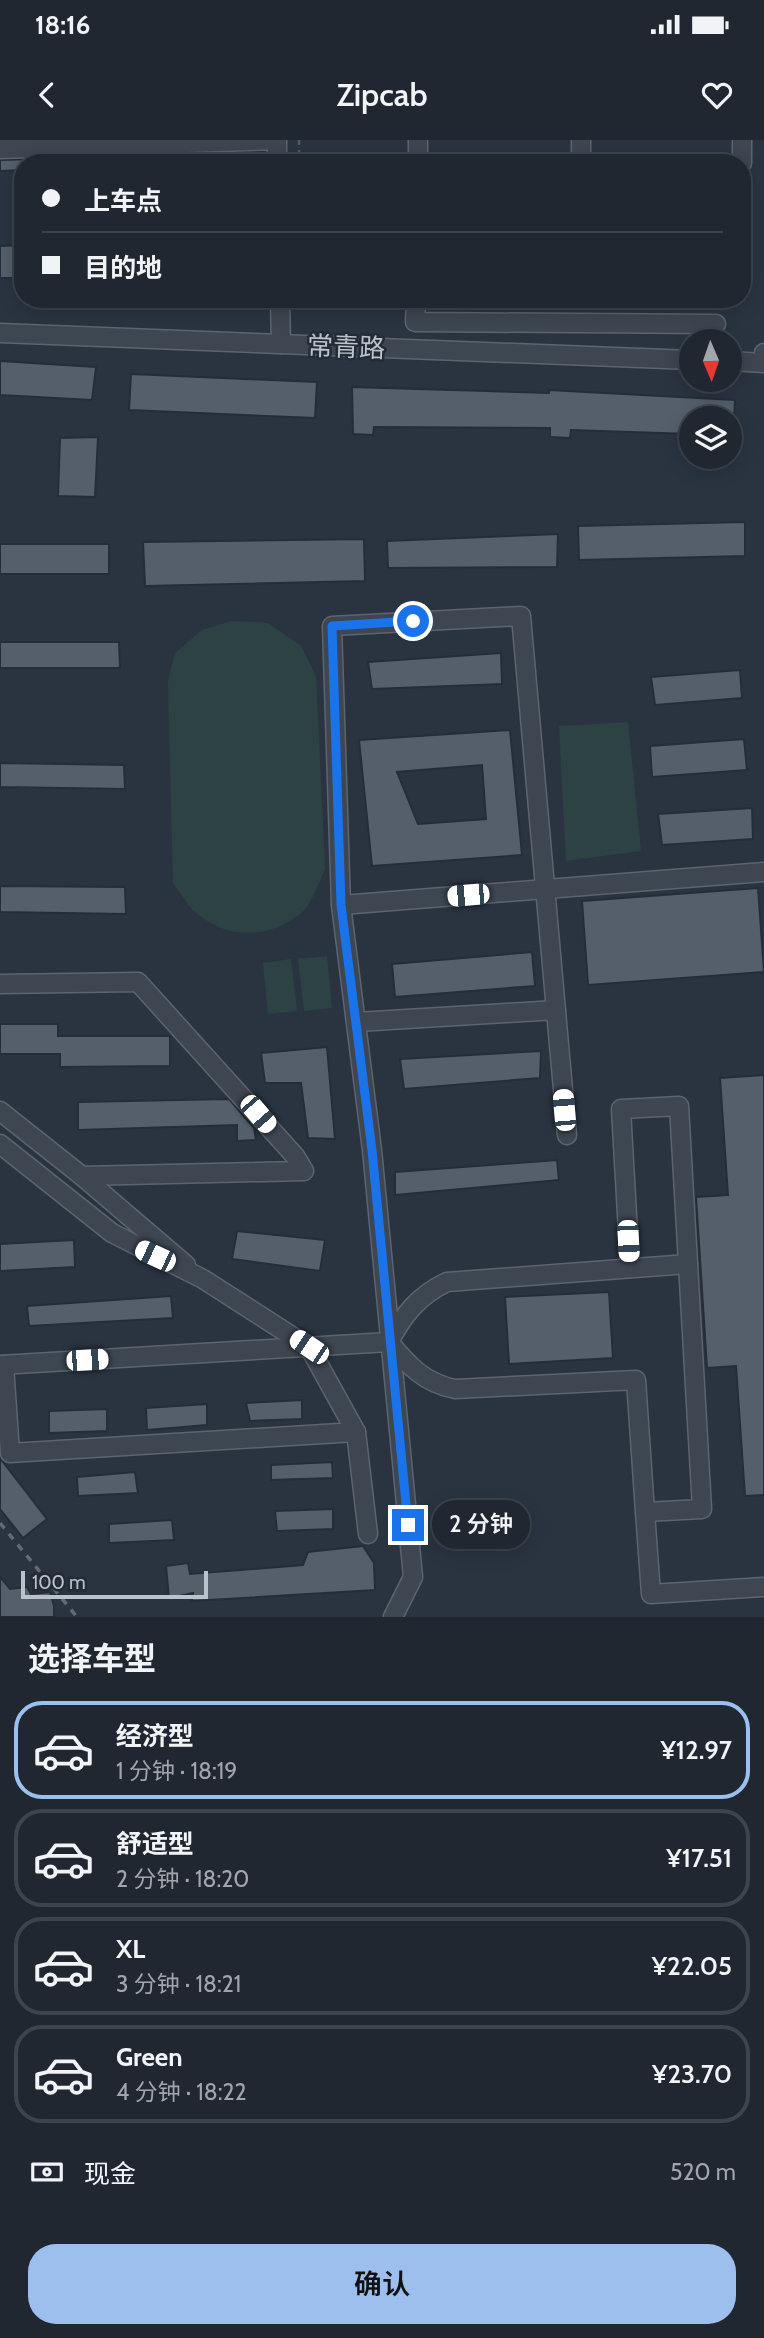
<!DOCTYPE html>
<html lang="zh">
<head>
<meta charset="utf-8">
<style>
	body { margin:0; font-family:Cabin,"Noto Sans SC",sans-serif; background:#2d333d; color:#f1f3f6; height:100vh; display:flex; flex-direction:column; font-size:26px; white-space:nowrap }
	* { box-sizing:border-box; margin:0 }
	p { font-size:23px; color:#a2a5ab }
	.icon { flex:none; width:38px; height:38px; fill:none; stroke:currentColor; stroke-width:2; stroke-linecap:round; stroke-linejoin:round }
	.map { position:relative; height:1477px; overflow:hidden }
	.side { display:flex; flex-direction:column; background:#202731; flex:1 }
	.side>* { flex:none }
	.guide { position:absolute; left:14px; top:14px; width:737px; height:154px; border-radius:28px; box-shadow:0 4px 18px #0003,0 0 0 2px #3d444d; display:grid; align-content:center; height:154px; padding:0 28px; background:#202731 }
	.needle { width:46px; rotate:178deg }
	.fabs { position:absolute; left:679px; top:189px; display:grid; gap:14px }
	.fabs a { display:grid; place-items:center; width:63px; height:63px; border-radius:50%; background:#202731; box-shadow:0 4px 18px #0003,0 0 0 2px #3d444d; font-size:35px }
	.scale { position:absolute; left:21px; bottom:18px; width:187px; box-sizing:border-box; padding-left:7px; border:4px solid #bbc2cb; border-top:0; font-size:19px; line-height:24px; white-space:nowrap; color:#bbc2cb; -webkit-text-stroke:5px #232b36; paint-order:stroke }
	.end { position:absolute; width:32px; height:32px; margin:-16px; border:9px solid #1a73e8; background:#fff; box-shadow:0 0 0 4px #fff }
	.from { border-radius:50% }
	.bubble { position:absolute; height:49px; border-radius:24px; background:#202731; box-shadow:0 4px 18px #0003,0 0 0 2px #3d444d; font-size:23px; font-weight:600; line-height:49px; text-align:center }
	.car { position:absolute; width:21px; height:42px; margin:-21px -10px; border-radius:9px; box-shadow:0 0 5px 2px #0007; background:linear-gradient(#fff 24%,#345 0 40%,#fff 0 76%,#345 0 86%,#fff 0) }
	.guide b { display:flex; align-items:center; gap:24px; height:66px; font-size:26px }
	.guide b+b { border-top:2px solid #3d444d }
	.guide i { width:18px; height:18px; background:#f1f3f6 }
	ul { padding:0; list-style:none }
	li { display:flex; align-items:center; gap:21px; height:98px; margin:0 14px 10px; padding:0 14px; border:4px solid #3d444d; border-radius:28px }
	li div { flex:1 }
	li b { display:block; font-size:26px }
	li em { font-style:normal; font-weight:600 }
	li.selected { border-color:#9dbfee }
	li>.icon { width:63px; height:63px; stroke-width:1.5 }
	h2 { padding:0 28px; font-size:32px; line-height:84px }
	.pay { display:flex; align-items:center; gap:18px; height:77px; padding:0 28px; font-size:26px }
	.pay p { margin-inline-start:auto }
	.cta { display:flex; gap:14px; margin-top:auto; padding:14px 28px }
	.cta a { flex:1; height:80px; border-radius:28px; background:#9dbfee; color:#111; font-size:28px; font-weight:600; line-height:80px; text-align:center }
	.status { display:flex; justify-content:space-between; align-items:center; height:49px; padding:0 35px; background:#202731; direction:ltr }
	.status svg { height:19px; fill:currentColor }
	header { display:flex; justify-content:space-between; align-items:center; height:91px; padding:0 28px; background:#202731; font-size:32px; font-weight:600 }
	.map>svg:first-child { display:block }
	.green { fill:#2d4243 }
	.building { fill:#545f6b; stroke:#252d38; stroke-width:2; fill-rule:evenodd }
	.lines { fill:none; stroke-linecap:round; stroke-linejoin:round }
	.minor-casing { stroke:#5c646e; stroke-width:21 }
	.path { stroke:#4c5f61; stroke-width:2.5; stroke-dasharray:5 5; stroke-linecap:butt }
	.minor { stroke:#3e4651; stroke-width:18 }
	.rail { stroke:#616b77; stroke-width:3.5; stroke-dasharray:7 7; stroke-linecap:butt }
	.route { stroke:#1a73e8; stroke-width:9 }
	.labels { text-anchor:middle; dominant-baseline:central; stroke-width:5; stroke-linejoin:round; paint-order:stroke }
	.street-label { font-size:26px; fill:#bbc2cb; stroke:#232b36 }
</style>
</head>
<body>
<div class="status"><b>18:16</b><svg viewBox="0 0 49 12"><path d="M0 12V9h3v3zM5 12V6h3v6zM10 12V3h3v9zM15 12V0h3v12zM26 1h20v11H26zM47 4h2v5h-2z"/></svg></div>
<header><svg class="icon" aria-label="back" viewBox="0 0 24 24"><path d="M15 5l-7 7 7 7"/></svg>Zipcab<svg class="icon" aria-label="heart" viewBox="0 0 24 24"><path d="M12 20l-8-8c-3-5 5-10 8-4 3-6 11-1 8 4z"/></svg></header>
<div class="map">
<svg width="764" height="1477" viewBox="0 0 764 1477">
	<rect width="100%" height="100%" fill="#2a3441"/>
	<g class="green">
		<path d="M232,481l36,2 33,23 15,30 9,192c-6,15 -13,37 -26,47 -34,25 -75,24 -106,-5 -7,-7 -13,-18 -20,-27l-5,-203 7,-27 27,-23z"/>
		<path d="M628,582l13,129 -75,10 -7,-135z"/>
		<path d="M327,816l5,52 -28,3 -6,-52z"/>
		<path d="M291,819l6,52 -29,3 -5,-51z"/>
	</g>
	<g class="building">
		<path d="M135,16v7h-112v7l-23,1v-11z"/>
		<path d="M23,105v33h-23v-32z"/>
		<path d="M0,221l96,6 -4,33 -92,-5z"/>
		<path d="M131,234l186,8 -2,36 -186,-8z"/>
		<path d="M352,247l197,6v-3l186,10 -1,18h-43v16l-120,-4 -1,8 -20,-1v-9l-176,-1 -1,8 -20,-1z"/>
		<path d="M98,297l-3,60 -37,-1 2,-58z"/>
		<path d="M745,382v34l-166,4 -1,-34z"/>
		<path d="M558,394l-1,33 -169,1 -1,-27z"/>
		<path d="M364,399l1,42 -220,5 -2,-44z"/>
		<rect x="0" y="404" width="109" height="30"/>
		<path d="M0,502h119l1,26h-120z"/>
		<path d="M501,513l1,31 -130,5 -4,-27z"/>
		<path d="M740,530l2,28 -87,7 -4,-28z"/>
		<path d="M510,590l12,125 -150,11 -13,-126zM482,625l4,54 -68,5 -21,-52z"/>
		<path d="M744,599l3,31 -95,7 -2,-31z"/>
		<path d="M0,623l124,2 1,24 -125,-2z"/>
		<path d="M752,668l1,31 -91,6 -4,-31z"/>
		<path d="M0,746l125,1 1,27 -126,-2z"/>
		<path d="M758,748l6,84 -176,13 -6,-84z"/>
		<path d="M532,812l3,34 -140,11 -3,-33z"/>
		<path d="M0,884h58v12h112v30l-110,1v-13h-60z"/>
		<path d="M327,907l8,92 -27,-1 -7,-55h-36l-4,-30z"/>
		<path d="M541,911l-1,27 -136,11 -4,-30z"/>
		<path d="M764,935v420l-19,1 -9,-130 -29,2 -11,-171 32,-2 -8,-117z"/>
		<path d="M229,959l25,29 2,12 -19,1v-16l-159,5v-28z"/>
		<path d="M557,1020l2,20 -164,15v-23z"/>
		<path d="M237,1091l88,9 -5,31 -88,-12z"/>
		<path d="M74,1100l1,27 -75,4v-27z"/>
		<path d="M609,1152l4,66 -104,6 -4,-67z"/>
		<path d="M171,1156l2,22 -144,8 -2,-20z"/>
		<path d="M302,1260v19l-52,2 -4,-18z"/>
		<path d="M207,1264v21l-60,5 -1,-22z"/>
		<path d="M107,1269v22l-58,2v-22z"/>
		<path d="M0,1318l47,61 -24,19 -23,-29z"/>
		<path d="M332,1322l1,16 -62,2v-15z"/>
		<path d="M135,1332l3,21 -60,3 -1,-19z"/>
		<path d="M333,1369v20l-56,2 -2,-20z"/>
		<path d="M172,1380l2,20 -65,3v-19z"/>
		<path d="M363,1406l11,17 1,27 -183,11 1,-8 -24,5 -3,-32 22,-3 2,11 113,-9 5,-13z"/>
		<path d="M0,1437l10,12 17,-2 4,7 19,-2 4,14v11h-54z"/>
	</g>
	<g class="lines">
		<defs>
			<g id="minor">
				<path d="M581,0v23"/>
				<path d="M0,9l277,-9v23"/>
				<path d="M418,23v-23"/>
				<path d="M742,23v-23"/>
				<path d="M280,159l1,45"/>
				<path d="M416,159l-1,23 301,2"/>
				<path d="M0,193l691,27"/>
				<path d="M730,221l34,2v-10"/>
				<path d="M341,765l423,-33"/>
				<path d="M0,844l138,-2 157,174 9,15 -222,5 104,89"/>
				<path d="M357,882l199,-12"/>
				<path d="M0,971l82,65"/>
				<path d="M0,1004l112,89 91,46 106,68 47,85 -346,21 -6,-88"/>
				<path d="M389,1202c19,23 35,41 66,47l181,-9 9,132 57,-3 -23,-403 -58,3 9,159"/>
				<path d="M389,1202c14,-27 30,-47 58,-60l241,-18"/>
				<path d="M0,1225l389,-23"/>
				<path d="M356,1292l12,102"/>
				<path d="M645,1372l6,82 113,-7"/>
				<path d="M393,1477l20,-40 -41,-427 -31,-245 -9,-279 189,-10 46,519"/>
			</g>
		</defs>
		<use href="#minor" class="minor-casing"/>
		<path class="path" d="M299,0v23"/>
		<use href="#minor" class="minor"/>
		<path class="rail" d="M0,1383l77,94"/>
	</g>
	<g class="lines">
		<path class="route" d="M408,1385l-36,-375 -31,-245 -9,-279 81,-5"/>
	</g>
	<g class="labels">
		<g class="street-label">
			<text transform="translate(346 207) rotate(2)">常青路</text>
		</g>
	</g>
</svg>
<div class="fabs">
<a><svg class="needle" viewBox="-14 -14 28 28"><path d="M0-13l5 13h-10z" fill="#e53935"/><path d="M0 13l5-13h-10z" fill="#a2a5ab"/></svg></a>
<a><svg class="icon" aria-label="layers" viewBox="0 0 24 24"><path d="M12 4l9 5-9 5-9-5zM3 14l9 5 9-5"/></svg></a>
</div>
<div class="scale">100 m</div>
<i class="end from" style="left:413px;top:481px"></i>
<i class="end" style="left:408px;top:1385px"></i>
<div class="bubble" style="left:432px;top:1360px;width:98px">2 分钟</div>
<i class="car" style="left:468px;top:755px;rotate:265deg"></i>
<i class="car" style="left:564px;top:970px;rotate:355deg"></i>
<i class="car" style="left:258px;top:974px;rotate:139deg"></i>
<i class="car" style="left:628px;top:1101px;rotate:177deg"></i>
<i class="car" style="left:155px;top:1116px;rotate:295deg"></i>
<i class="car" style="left:309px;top:1207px;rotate:304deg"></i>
<i class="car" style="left:87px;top:1220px;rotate:87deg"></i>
<div class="guide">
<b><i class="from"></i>上车点</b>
<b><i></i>目的地</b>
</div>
</div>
<section class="side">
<h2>选择车型</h2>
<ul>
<li class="selected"><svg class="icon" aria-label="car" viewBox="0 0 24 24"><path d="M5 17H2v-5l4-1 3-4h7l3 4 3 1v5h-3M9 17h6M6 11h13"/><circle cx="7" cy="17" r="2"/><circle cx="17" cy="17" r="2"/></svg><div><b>经济型</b><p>1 分钟 · 18:19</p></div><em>¥12.97</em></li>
<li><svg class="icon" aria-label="car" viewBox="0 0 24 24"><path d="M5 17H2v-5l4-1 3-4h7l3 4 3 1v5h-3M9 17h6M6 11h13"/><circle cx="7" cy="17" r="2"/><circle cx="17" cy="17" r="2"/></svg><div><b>舒适型</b><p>2 分钟 · 18:20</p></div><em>¥17.51</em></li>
<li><svg class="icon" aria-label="car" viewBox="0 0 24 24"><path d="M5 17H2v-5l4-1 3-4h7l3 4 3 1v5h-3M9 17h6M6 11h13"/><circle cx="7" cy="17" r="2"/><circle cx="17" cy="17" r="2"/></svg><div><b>XL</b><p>3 分钟 · 18:21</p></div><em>¥22.05</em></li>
<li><svg class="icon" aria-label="car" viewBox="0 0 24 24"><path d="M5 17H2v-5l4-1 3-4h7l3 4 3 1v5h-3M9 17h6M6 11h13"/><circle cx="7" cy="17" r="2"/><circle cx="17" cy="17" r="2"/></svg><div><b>Green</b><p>4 分钟 · 18:22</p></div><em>¥23.70</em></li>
</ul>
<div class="pay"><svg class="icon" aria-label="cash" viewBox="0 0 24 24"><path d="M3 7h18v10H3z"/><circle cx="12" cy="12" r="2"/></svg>现金<p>520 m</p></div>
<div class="cta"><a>确认</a></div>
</section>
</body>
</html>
